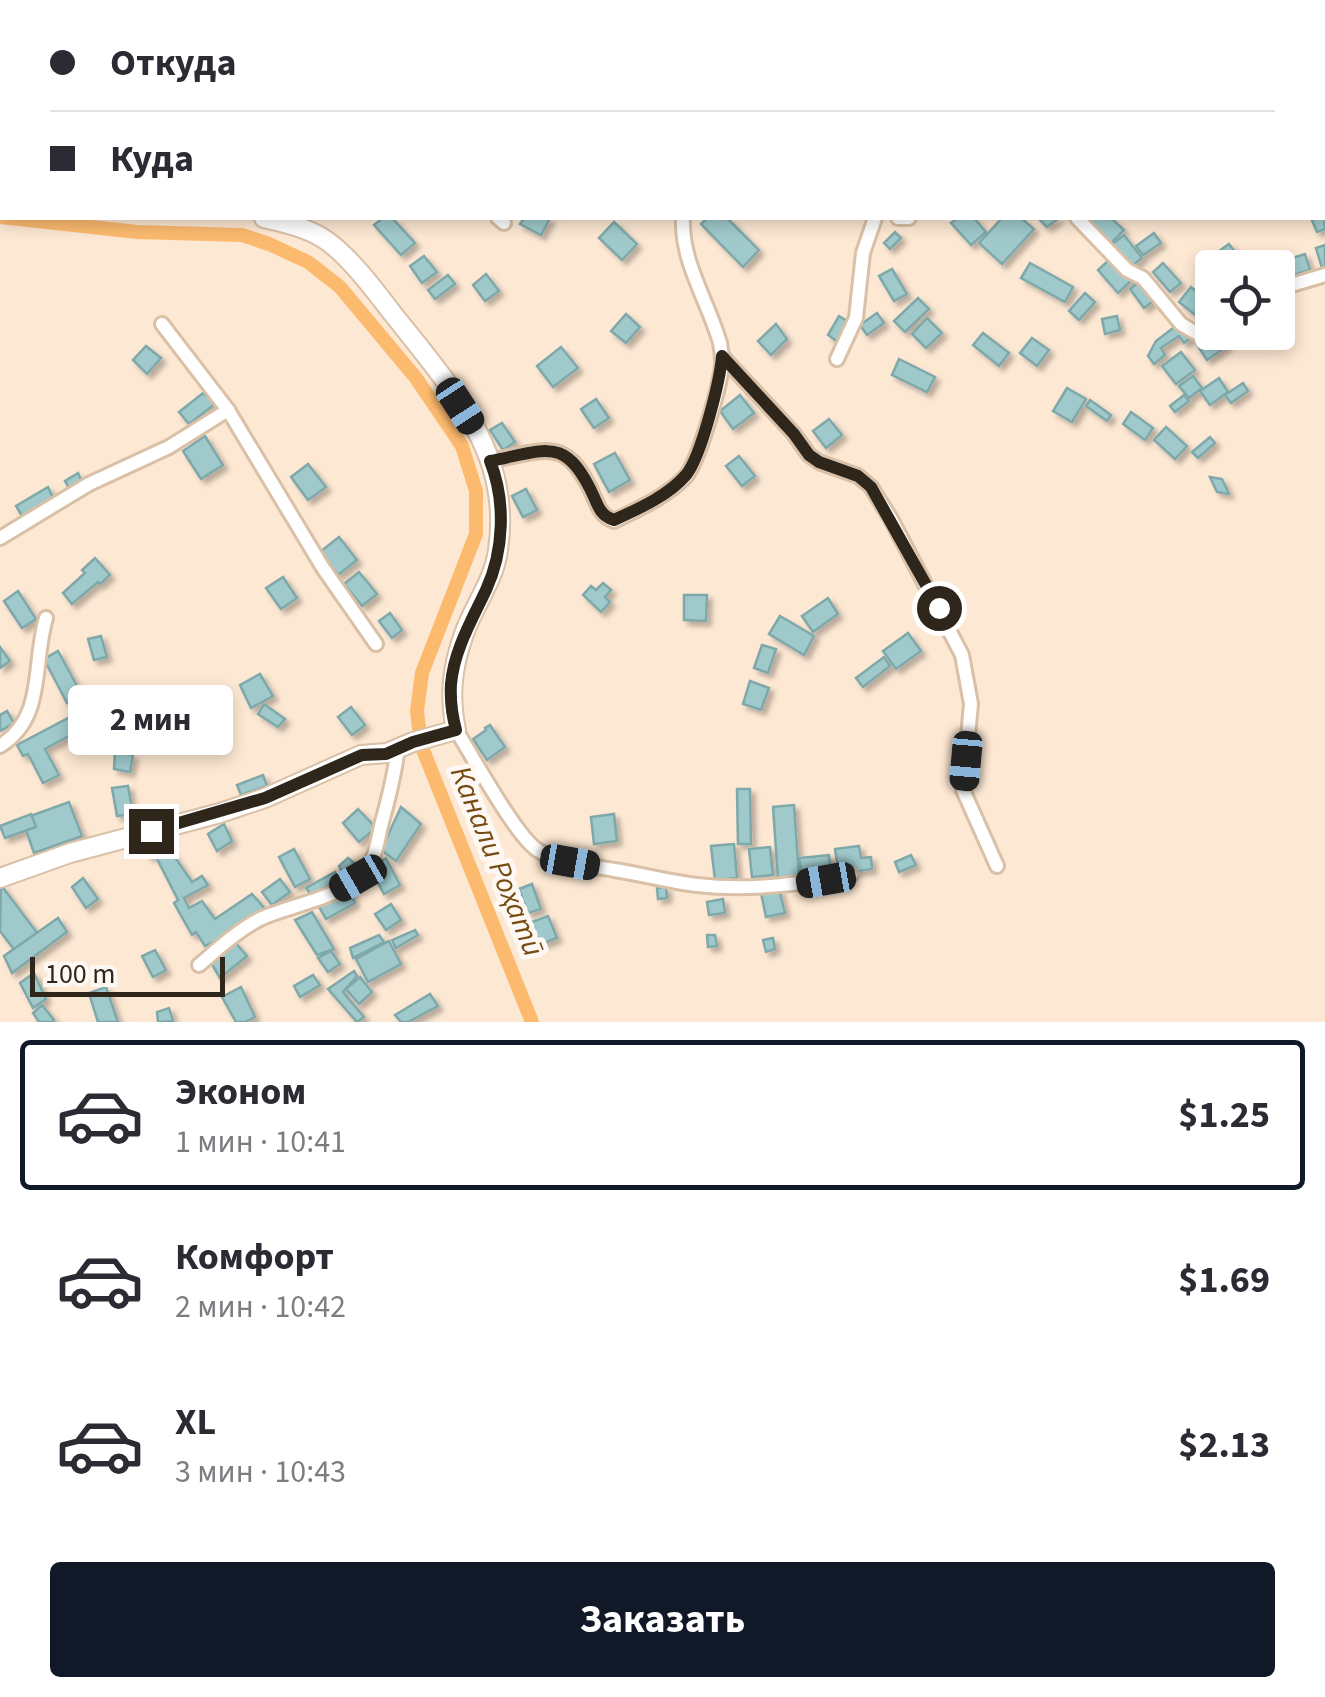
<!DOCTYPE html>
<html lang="ru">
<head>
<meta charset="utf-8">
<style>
	body { margin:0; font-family:"Source Sans 3",sans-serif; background:#f7f7f7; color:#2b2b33; height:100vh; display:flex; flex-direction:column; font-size:38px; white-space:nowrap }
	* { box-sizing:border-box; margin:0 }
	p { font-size:32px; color:#7c7c81 }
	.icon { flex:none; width:55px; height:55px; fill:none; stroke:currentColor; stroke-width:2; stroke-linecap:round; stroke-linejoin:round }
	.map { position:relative; height:1022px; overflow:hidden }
	.side { display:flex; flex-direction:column; background:#fff; flex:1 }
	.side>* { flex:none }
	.banner { position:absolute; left:0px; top:0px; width:1325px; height:220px; box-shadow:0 5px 15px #0003; display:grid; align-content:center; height:220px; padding:0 50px; background:#fff }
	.fabs { position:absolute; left:1195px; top:250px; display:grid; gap:20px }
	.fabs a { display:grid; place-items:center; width:100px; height:100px; border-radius:10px; background:#fff; box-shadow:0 5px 15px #0003; font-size:50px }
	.scale { position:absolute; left:30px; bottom:25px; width:195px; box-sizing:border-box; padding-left:10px; border:5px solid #2e251b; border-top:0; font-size:28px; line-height:35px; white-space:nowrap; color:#2e251b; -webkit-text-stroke:8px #fdf8f3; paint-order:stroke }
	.end { position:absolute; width:45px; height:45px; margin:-22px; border:12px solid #2e251b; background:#fff; box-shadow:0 0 0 5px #fff }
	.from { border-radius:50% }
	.bubble { position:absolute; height:70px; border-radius:10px; background:#fff; box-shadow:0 5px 15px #0003; font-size:32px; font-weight:700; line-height:70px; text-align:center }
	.car { position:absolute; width:30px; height:60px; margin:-30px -15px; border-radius:12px; box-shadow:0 0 8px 2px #0007; background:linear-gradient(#222 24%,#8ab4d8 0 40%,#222 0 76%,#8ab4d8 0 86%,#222 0) }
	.banner b { display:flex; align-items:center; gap:35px; height:95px; font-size:38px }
	.banner b+b { border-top:2px solid #e1e1e2 }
	.banner i { width:25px; height:25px; background:#2b2b33 }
	ul { padding:18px 0 0; list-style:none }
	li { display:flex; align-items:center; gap:30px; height:150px; margin:0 20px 15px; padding:0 30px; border:5px solid transparent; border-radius:10px }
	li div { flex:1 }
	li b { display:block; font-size:38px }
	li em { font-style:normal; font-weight:700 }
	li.on { border-color:#111827 }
	li>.icon { width:90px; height:90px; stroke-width:1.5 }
	.cta { display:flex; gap:20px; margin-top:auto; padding:20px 50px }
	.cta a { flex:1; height:115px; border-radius:10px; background:#111827; color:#fff; font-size:40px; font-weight:700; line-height:115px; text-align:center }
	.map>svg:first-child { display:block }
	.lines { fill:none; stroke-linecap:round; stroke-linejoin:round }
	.canal { stroke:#fcba6f; stroke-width:14 }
	.building { fill:#9fc9cb; stroke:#7ea8aa; stroke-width:2.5; filter:url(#shadow) }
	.street-casing { stroke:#d9c0a6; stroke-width:18 }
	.secondary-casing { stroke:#d9c0a6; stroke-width:22 }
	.street { stroke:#fff; stroke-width:12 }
	.secondary { stroke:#fff; stroke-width:18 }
	.route { stroke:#2e251b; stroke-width:12 }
	.labels { text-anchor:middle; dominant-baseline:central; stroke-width:10; stroke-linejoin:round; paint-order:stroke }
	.water-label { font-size:30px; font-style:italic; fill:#764b12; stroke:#fdf8f3 }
</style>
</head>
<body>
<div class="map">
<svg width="1325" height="1022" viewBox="0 0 1325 1022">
	<defs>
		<filter id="shadow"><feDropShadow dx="4.5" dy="4.5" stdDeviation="2.5" flood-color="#0004"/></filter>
	</defs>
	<rect width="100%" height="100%" fill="#fde8d3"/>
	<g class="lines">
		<path class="canal" d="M0,217l137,15 105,3 27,9 39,18 32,25 76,91 46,68 14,45v43l-54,139 -5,38 4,34 111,277"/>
	</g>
	<g class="building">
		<path d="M1323,213l2,16 -8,3 -6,-14h11z"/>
		<path d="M383,218h9l23,25 -14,12 -27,-30z"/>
		<path d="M524,218h26l-9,17 -21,-11z"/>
		<path d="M707,218h20l32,32 -16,17 -42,-43z"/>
		<path d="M958,218h16l12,14 -15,13 -20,-22z"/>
		<path d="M1002,218h19l13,11 -32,35 -23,-21z"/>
		<path d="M1038,218h21l-12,9z"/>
		<path d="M1085,218h26l13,12 -14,14z"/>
		<path d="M614,222l23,22 -15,16 -23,-22z"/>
		<path d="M895,232l6,6 -11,11 -6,-6z"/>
		<path d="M1154,233l7,10 -18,12 -7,-9z"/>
		<path d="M1124,235l18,23 -14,11 -18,-23z"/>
		<path d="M1229,244l6,8 -17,13 -6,-9z"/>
		<path d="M1325,245v23h-3l-6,-20z"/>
		<path d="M1305,254l5,16 -32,10v-12h-17z"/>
		<path d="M424,256l13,16 -15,11 -12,-17z"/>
		<path d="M1112,257l21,22 -15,14 -20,-23z"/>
		<path d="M1030,263l43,24 -8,15 -44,-24z"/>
		<path d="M1163,263l18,20 -11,9 -17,-20z"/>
		<path d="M892,269l15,25 -13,7 -15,-25z"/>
		<path d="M486,274l13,17 -14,10 -12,-16z"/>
		<path d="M448,275l7,9 -20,15 -7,-9z"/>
		<path d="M1141,280l14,20 -11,8 -14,-19z"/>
		<path d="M1191,287l19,16 -12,14 -19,-15z"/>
		<path d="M1085,293l10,9 -16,18 -10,-9z"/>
		<path d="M918,298l11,11 -24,23 -11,-11z"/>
		<path d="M877,313l7,10 -17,12 -7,-10z"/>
		<path d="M626,314l14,13 -14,16 -15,-12z"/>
		<path d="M839,316l11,7 -12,19 -10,-7z"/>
		<path d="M1117,316l3,14 -15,4 -3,-15z"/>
		<path d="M927,318l15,15 -16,15 -14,-14z"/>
		<path d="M776,324l11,15 -16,16 -13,-14z"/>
		<path d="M1177,325l16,11 -9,7 -5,-7 -18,12 4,7 -11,9 -6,-8 8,-15z"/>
		<path d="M1212,332h5l10,14 -20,14 -11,-17z"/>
		<path d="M983,333l26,20 -10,13 -26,-21z"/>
		<path d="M1032,338l17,12 -12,16 -17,-13z"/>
		<path d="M146,346l15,12 -14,16 -14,-14z"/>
		<path d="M561,347l17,21 -25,19 -16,-21z"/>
		<path d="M1181,352l14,18 -19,14 -14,-18z"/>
		<path d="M899,359l36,18 -8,15 -35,-17z"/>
		<path d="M1193,376l9,12 -13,10 -10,-12z"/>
		<path d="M1219,378l9,14 -18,13 -10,-14z"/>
		<path d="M1243,383l5,8 -17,12 -6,-8z"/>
		<path d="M1067,388l19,11 -14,23 -19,-11z"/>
		<path d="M203,393l13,10 -27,21 -10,-12z"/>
		<path d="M740,395l14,18 -21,16 -13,-18z"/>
		<path d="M1184,395l5,6 -14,11 -5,-6z"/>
		<path d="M596,399l13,19 -15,10 -13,-19z"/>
		<path d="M1090,400l21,15 -4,6 -21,-15z"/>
		<path d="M1131,412l22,16 -8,12 -22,-16z"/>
		<path d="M829,419l13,16 -16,13 -13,-17z"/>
		<path d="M502,423l13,19 -12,8 -13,-20z"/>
		<path d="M1166,427l21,19 -12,13 -21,-19z"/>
		<path d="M205,436l18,29 -22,14 -18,-28z"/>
		<path d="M1210,437l5,6 -17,15 -6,-6z"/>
		<path d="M615,453l15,27 -21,12 -15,-28z"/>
		<path d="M739,456l16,20 -13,10 -16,-20z"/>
		<path d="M308,464l18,23 -18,13 -17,-23z"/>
		<path d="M78,473l4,9 -12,8 -5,-9z"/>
		<path d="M1210,477l12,2 7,15 -12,-2z"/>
		<path d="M48,487l5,11 -31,18 -6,-10z"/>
		<path d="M526,489l11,21 -14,7 -11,-21z"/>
		<path d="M339,537l18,23 -19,15 -18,-23z"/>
		<path d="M95,558l15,17 -10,9 -2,-2 -26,22 -9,-11 22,-20 -3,-3z"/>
		<path d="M359,572l18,22 -15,12 -18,-22z"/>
		<path d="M283,577l14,21 -16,11 -15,-21z"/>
		<path d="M603,583l8,7 -6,7 5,5 -9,10 -18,-17 8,-9 5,4z"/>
		<path d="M18,591l18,28 -14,9 -18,-27z"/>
		<path d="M684,595h23l-1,26 -22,-1z"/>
		<path d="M828,598l10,16 -25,18 -11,-16z"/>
		<path d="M390,613l12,17 -10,8 -13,-17z"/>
		<path d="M780,616l34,20 -10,19 -35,-21z"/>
		<path d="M908,633l13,18 -25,18 -13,-18z"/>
		<path d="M101,636l6,21 -13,3 -6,-21z"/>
		<path d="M762,645l14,4 -8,24 -14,-5z"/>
		<path d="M0,647l10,14 -10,7z"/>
		<path d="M58,651l24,44 -15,8 -23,-44z"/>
		<path d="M884,657l6,9 -27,21 -7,-9z"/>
		<path d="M260,674l13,22 -22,12 -11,-23z"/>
		<path d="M750,681l19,7 -8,22 -18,-6z"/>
		<path d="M211,691l9,20 -17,8 -8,-21z"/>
		<path d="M264,704l21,15 -7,8 -20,-13z"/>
		<path d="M351,707l14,18 -13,10 -14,-18z"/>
		<path d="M7,711l7,12 -14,8v-16z"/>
		<path d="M72,716l12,23 -8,5 -5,-9 -26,14 14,26 -16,8 -15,-29 -5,2 -6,-11z"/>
		<path d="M490,725l15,22 -18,13 -14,-21 13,-9 -1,-2z"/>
		<path d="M115,752l18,3 -3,17 -16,-3z"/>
		<path d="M263,775l4,11 -26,9 -4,-10z"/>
		<path d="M128,786l5,28 -16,2 -5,-28z"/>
		<path d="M737,789h13l1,55h-13z"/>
		<path d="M69,802l13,34 -48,17 -12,-34z"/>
		<path d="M794,805l5,72 -21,2 -5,-72z"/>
		<path d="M401,807l20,17 -25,37 -15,-11z"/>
		<path d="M358,809l18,19 -17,14 -16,-19z"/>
		<path d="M31,814l5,13 -31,11 -5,-12z"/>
		<path d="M614,814l3,27 -23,3 -3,-27z"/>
		<path d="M224,824l8,17 -15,10 -9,-17z"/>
		<path d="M169,841l-3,3 26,38 10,-6 6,9 -24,13 5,10 13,-7 13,18 37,-25 14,16 -41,27 -20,9 -9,-14 -4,3 -18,-32 4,-3 -23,-45 -7,2 -1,-11z"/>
		<path d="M734,844l3,34 -22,2 -4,-34z"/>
		<path d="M859,846l2,12 10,-1 1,12 -33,5 -4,-25z"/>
		<path d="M770,847l3,28 -21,2 -3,-28z"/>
		<path d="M294,849l16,30 -15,8 -16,-30z"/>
		<path d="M829,855l2,19 -29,3 -3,-19z"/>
		<path d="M911,855l5,10 -17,7 -4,-10z"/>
		<path d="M348,858l6,5 1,8 -10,7 -6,-12z"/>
		<path d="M386,858l14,27 -16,9 -14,-26z"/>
		<path d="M335,872l4,8 -28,15 -5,-7z"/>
		<path d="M83,878l15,21 -12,9 -14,-21z"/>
		<path d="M280,879l10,13 -18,13 -10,-13z"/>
		<path d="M532,884l9,25 -13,4 -9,-24z"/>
		<path d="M1,885l37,49 -22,18 -16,-21z"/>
		<path d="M666,887l1,11 -9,1 -1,-11z"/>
		<path d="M779,889l6,24 -19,4 -5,-24z"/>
		<path d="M349,891l6,12 -29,16 -8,-14z"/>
		<path d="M723,899l2,14 -16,2 -2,-13z"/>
		<path d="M391,904l10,16 -15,10 -11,-16z"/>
		<path d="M312,912l22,37 -17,6 -22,-35z"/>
		<path d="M548,916l9,22 -19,7 -9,-22z"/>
		<path d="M58,918l9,14 -55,41 -8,-17z"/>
		<path d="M415,930l3,5 -22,13 -4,-8z"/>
		<path d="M379,935l5,7 -31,16 -3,-10z"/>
		<path d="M707,935h8l2,11 -9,1z"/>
		<path d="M773,938l2,11 -9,3 -3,-12z"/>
		<path d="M234,941l13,15 -27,22 -10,-17z"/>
		<path d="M389,941l12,23 -33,18 -12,-23z"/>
		<path d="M155,950l11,20 -13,7 -11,-21z"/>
		<path d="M331,951l9,13 -12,8 -10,-14z"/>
		<path d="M354,971l3,5 -14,16 21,25 -7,5 -29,-33z"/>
		<path d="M34,973l12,26 -13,9 -13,-25z"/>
		<path d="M313,975l7,10 -20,12 -6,-11z"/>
		<path d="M360,977l12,15 -13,12 -13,-15z"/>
		<path d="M106,987l12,35h-20l-9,-29z"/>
		<path d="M241,987l14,30 -10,5h-9l-14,-25z"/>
		<path d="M430,994l8,12 -30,16h-7l-6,-7z"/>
		<path d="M42,1005l12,15 -2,2h-13l-6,-9z"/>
		<path d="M169,1008l4,13 -15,1 -1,-10z"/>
	</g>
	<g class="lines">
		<defs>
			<g id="street">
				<path d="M247,0l2,2"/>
				<path d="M166,2l2,-2"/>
				<path d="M581,2l1,-2"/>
				<path d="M888,2l3,-2"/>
				<path d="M1228,2l3,-2"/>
				<path d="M0,3l2,-3"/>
				<path d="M498,218l6,5"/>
				<path d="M898,218h11"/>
				<path d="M1077,218l50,52 16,8 38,46 17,10h8l6,-5"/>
				<path d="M1278,289l47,-14"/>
				<path d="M162,324l66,86 95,158 53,76"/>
				<path d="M722,356l72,78 15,21 10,7 39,14 13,11 20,32 71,136 9,49 -8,86 34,76"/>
				<path d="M837,359l19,-41 7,-65 12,-35"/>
				<path d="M489,461c58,-11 78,-26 105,36 5,12 8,19 20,24 24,-12 54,-25 72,-45 13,-16 31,-81 35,-103 2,-10 1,-20 -1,-30 -12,-42 -39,-81 -37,-125"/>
				<path d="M0,538l89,-54 80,-37 59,-37"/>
				<path d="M456,730c16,25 61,109 83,121 21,13 50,14 75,19 27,4 55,12 83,15 52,6 104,-1 154,-10"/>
				<path d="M0,746c46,-29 32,-81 46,-128"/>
				<path d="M199,965c19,-16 38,-34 61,-46 33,-16 87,-20 109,-53 8,-13 9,-29 13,-44 7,-25 13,-49 16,-75"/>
			</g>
			<g id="secondary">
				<path d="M0,205l2,1"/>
				<path d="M0,878l70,-25 150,-40 45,-15 96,-43 26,-2 26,-11 43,-12c-7,-34 -4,-63 8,-96 10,-29 30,-53 34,-84 4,-27 2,-57 -6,-83 -18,-57 -62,-106 -99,-153 -17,-22 -42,-56 -66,-73 -18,-13 -42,-18 -63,-23"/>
			</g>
		</defs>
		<use href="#street" class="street-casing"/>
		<use href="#secondary" class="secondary-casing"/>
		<use href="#street" class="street"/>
		<use href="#secondary" class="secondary"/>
	</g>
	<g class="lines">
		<path class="route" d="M151,831l114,-33 97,-43 24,-1 27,-12 43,-12c-4,-15 -6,-30 -5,-46 3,-34 21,-64 35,-94 18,-39 20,-89 4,-129 57,-11 76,-26 104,36 5,12 8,19 20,23 24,-11 54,-24 72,-45 15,-18 34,-94 36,-119l72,78 15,21 10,7 39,14 13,11 68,121"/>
	</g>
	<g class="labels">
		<g class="water-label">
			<text transform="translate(497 861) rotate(68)">Канали Роҳатӣ</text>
		</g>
	</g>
</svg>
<div class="fabs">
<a><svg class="icon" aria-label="locate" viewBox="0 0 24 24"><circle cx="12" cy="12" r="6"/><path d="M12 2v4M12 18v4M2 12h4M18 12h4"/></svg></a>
</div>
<div class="scale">100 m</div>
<i class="end from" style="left:939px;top:608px"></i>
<i class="end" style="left:151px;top:831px"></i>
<div class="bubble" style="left:68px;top:685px;width:165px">2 мин</div>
<i class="car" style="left:460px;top:406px;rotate:147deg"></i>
<i class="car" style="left:966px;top:761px;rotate:185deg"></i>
<i class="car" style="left:570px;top:862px;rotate:100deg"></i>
<i class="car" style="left:358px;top:878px;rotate:240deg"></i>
<i class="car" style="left:826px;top:880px;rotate:260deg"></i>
<div class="banner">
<b><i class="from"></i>Откуда</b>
<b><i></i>Куда</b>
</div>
</div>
<section class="side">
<ul>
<li class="on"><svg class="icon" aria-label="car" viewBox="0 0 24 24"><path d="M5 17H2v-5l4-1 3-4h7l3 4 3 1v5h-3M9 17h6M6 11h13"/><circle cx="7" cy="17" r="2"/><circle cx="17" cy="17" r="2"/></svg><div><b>Эконом</b><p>1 мин · 10:41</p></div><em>$1.25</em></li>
<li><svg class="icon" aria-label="car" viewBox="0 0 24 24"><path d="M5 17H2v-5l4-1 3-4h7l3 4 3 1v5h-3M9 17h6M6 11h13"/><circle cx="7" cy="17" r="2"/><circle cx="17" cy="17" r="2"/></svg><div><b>Комфорт</b><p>2 мин · 10:42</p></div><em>$1.69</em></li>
<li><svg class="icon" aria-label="car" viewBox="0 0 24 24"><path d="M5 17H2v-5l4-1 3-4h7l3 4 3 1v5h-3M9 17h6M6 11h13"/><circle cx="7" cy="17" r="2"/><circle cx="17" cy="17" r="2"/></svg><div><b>XL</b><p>3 мин · 10:43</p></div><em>$2.13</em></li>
</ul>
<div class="cta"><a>Заказать</a></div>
</section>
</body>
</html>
